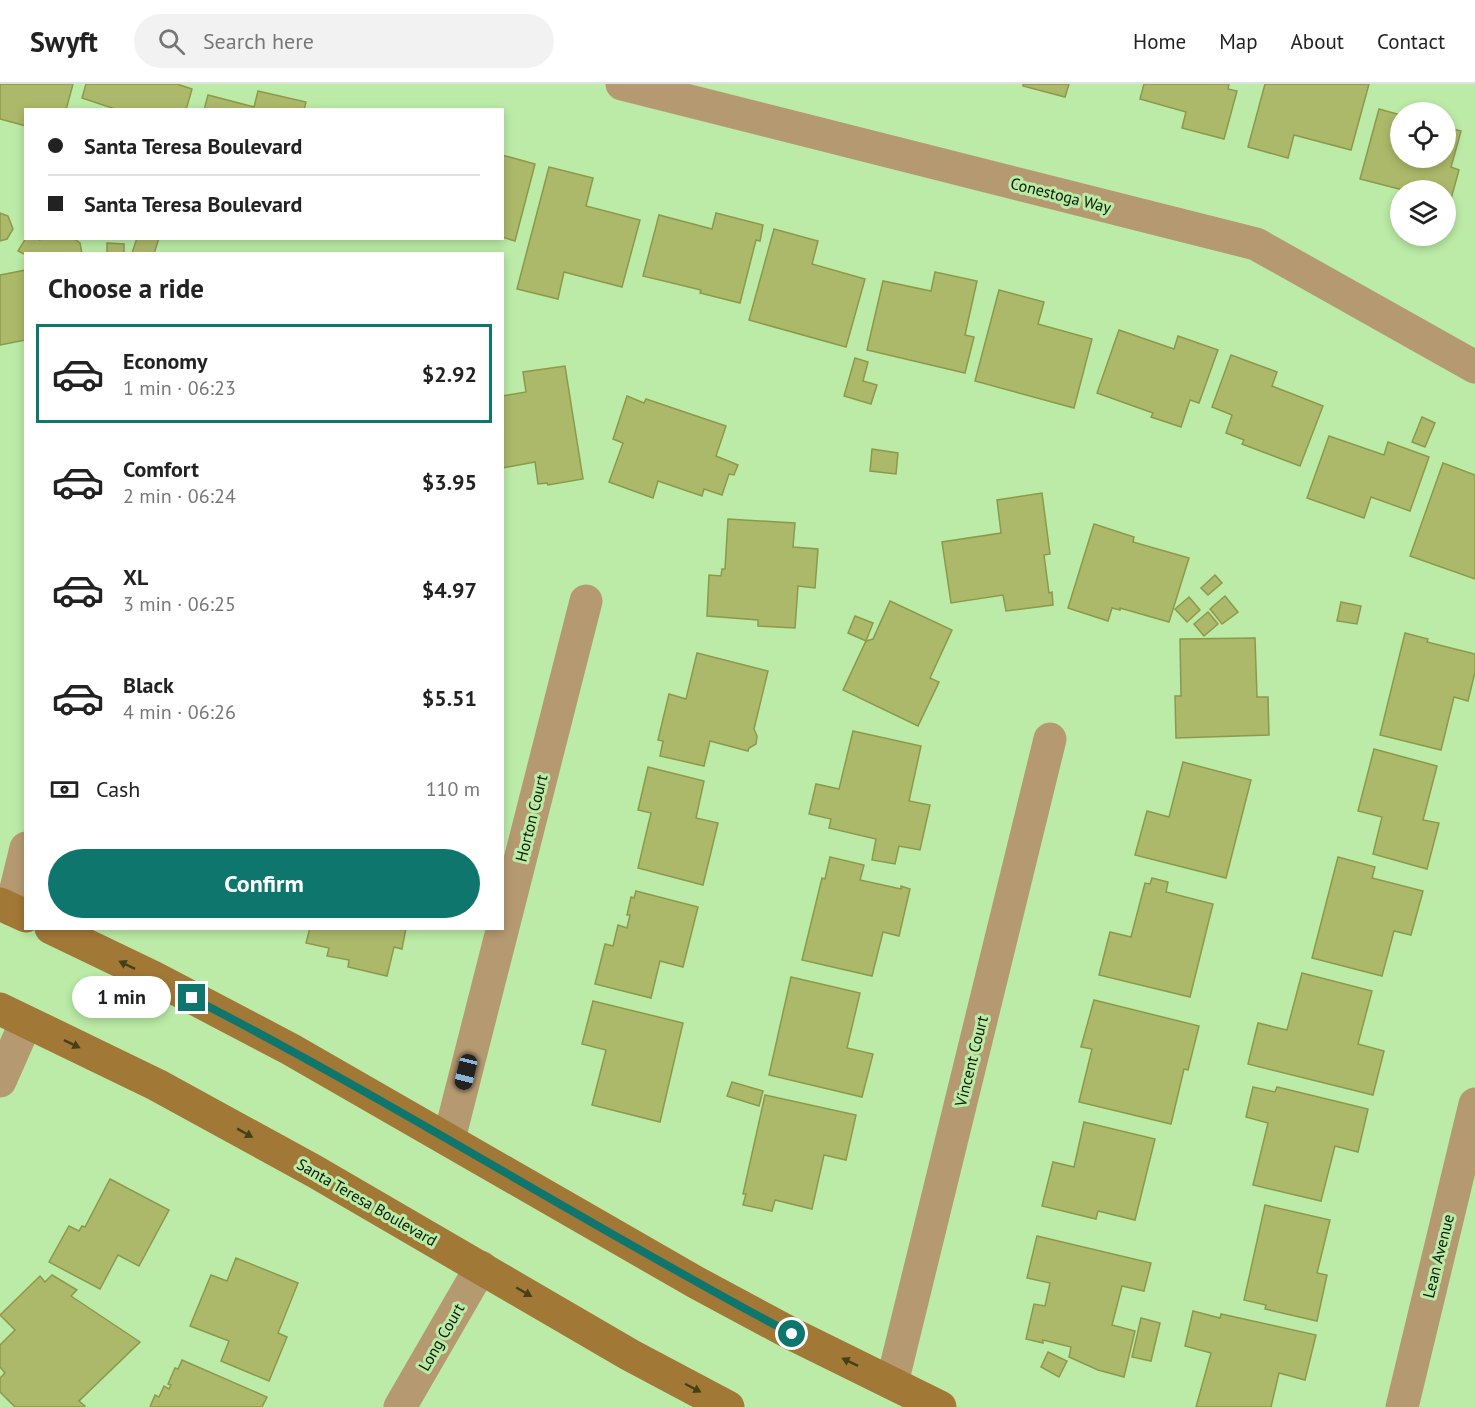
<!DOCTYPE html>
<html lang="en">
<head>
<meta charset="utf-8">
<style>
	body { margin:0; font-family:"PT Sans",sans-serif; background:#f2f2f2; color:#222; height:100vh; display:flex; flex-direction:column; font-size:22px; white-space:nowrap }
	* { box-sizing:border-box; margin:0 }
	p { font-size:20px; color:#767676 }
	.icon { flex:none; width:33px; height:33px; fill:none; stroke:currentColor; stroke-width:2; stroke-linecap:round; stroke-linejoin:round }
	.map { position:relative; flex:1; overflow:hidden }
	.side { position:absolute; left:24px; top:168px; width:480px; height:678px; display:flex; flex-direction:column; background:#fff; border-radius:0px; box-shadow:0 3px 9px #0003 }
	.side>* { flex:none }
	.hud { position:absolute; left:24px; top:24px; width:480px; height:132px; border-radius:0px; box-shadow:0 3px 9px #0003; display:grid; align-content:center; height:132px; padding:0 24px; background:#fff }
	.controls { position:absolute; left:1390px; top:18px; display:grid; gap:12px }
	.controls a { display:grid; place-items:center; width:66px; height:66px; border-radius:50%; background:#fff; box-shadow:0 3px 9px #0003; font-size:30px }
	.end { position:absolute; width:27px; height:27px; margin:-14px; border:8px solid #0f766e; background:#fff; box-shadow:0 0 0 3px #fff }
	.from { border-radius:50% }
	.bubble { position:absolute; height:42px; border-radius:21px; background:#fff; box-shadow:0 3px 9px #0003; font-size:20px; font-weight:700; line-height:42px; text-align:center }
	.car { position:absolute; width:18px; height:36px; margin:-18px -9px; border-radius:8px; box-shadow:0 0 4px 2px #0007; background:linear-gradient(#222 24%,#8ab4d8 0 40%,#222 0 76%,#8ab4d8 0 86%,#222 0) }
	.hud b { display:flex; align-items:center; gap:21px; height:57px; font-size:22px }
	.hud b+b { border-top:2px solid #e0e0e0 }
	.hud i { width:15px; height:15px; background:#222 }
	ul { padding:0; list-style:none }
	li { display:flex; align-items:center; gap:18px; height:99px; margin:0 12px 9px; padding:0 12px; border:3px solid transparent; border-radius:0px }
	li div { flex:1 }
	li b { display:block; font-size:22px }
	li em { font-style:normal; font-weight:700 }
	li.current { border-color:#0f766e }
	li>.icon { width:54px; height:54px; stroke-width:1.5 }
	h2 { padding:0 24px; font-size:27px; line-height:72px }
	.pay { display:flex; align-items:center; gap:15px; height:66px; padding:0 24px; font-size:22px }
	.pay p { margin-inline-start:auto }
	.button { display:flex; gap:12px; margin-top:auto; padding:12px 24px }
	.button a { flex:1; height:69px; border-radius:36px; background:#0f766e; color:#fff; font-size:24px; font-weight:700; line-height:69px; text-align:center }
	header { display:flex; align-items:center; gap:36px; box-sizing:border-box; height:84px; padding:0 30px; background:#fff; border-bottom:2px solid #e0e0e0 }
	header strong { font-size:28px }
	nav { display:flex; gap:33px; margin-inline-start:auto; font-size:21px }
	.search { width:420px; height:54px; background:#f2f2f2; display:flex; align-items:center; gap:15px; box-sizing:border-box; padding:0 21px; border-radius:33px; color:#767676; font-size:22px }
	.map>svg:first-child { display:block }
	.building { fill:#acb96a; stroke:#8d994a; stroke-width:1.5 }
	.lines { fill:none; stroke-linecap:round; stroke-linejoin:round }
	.minor { stroke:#b59971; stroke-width:33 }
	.tertiary { stroke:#b59971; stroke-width:33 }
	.secondary { stroke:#a27836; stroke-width:33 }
	.oneway { fill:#464017 }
	.route { stroke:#0f766e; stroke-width:8 }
	.labels { text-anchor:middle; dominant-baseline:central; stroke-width:6; stroke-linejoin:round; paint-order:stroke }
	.street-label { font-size:16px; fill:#091b02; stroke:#bbeba6 }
</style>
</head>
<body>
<header>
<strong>Swyft</strong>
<div class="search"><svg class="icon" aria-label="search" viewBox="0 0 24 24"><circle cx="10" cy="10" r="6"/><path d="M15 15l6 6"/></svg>Search here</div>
<nav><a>Home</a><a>Map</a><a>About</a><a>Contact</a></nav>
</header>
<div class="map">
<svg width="1475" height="1323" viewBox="0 0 1475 1323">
	<rect width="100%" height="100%" fill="#bbeba6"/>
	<g class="building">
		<path d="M0,0h73l-7,26h-40v16l-26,-7z"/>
		<path d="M86,0h91l15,5 -6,21h-68l-36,-12z"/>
		<path d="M1023,0h46l-4,13 -42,-11z"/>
		<path d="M1144,0h85l-1,5 9,2 -13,48 -42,-11 4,-16 -46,-13z"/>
		<path d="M1265,0h104l-18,66 -57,-15 -6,23 -40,-11z"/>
		<path d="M258,7l48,11 -2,8h-100l4,-15 46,12z"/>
		<path d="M1379,25l22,6v43h45v-31l15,4 -10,36 8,3 -13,47v-27h-43l-43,-11z"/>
		<path d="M502,71l33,9 -20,77 -13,-4z"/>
		<path d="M549,83l44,11 -7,28 54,14 -18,67 -58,-15 -6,27 -41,-10z"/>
		<path d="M0,129l8,3 5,13 -6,10 -7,2z"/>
		<path d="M716,129l47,12 -3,16 -4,-1 -16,63 -40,-10 1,-3 -58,-14 16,-61 53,14z"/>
		<path d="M774,145l44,12 -6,23 53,15 -19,68 -97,-27z"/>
		<path d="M26,154h11l2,2 8,-2h26l7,5 2,11h-56v1l-8,-4z"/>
		<path d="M137,154h22l-5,16 -22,-1z"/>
		<path d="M107,159l17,1v10h-17z"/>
		<path d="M26,186v70l-26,5v-70z"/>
		<path d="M935,188l42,9 -12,54 9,2 -9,36 -98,-23 16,-69 48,10z"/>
		<path d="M999,206l45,12 -6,22 54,15 -18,69 -99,-27z"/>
		<path d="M1119,246l55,19 4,-13 40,14 -19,53 -9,-3 -9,27 -30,-10 2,-4 -56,-20z"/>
		<path d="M1231,271l46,17 -5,14 51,20 -23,60 -58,-22 2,-4 -18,-7 6,-18 -20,-8z"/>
		<path d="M855,274l13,4 -5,19 14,4 -6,19 -27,-8z"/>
		<path d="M565,282l18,113 -35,6 -1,-2 -9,1 -3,-22 -33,6v-72l24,-4 -3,-20z"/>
		<path d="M627,312l17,7 2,-4 80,27 -10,30 22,9 -4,10 -5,-1 -7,21 -18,-6 -2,7 -44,-15 -5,17 -44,-16 14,-39 -10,-4z"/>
		<path d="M1422,333l13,6 -10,24 -13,-5z"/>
		<path d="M1329,352l55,19 4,-13 41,15 -19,54 -39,-14 -7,21 -57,-20z"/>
		<path d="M872,365l26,4 -2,21 -26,-3z"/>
		<path d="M1443,379l32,12v104l-65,-23z"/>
		<path d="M1042,409l8,61 -6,1 5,38 3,-1 1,13 -47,6 -3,-16 -52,8 -9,-61 59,-9 -4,-33z"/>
		<path d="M728,435l67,4 -2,24 25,2 -3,39 -17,-2 -3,42 -37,-2v-6l-51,-4 2,-41 12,1 1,-7h3z"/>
		<path d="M1094,440l40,13 -1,5 56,16 -20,64 -49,-14v2l-8,-2 -4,13 -40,-13z"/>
		<path d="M1215,491l7,8 -14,12 -7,-7z"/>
		<path d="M1225,512l13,16 -16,12 -12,-15z"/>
		<path d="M1189,513l11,13 -13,12 -12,-13z"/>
		<path d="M890,517l62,29 -22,48 9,4 -21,44 -75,-36 23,-49 7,-2z"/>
		<path d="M1341,518l20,4 -4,18 -20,-3z"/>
		<path d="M1208,528l10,12 -14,12 -10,-12z"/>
		<path d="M855,532l18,7 -7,18 -18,-8z"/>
		<path d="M1405,549l23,6 -1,3 48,12v18l-7,29 -14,-4 -13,53 -61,-15z"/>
		<path d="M1255,554l2,59h11l1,38 -93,3 -1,-42h6l-1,-57z"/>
		<path d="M697,569l71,18 -14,58 3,7 -1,8 -7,4 -1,3 -38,-10 -6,25 -44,-10 3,-15 -5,-1 11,-46 17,5z"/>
		<path d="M853,647l68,15 -12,55 21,4 -10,45 -21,-4 -4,18 -23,-4 4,-21 -47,-11 2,-9 -22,-5 7,-30 23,5z"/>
		<path d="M1374,665l63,17 -14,54 16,3 -12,46 -54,-15 9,-37 -24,-6z"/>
		<path d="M1183,678l68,18 -25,98 -91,-23 12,-44 22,6z"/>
		<path d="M648,683l56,14 -8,37 22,5 -15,62 -65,-17 13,-55 -13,-3z"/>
		<path d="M830,773l34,8 -4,15 41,9v-3l9,3 -11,47 -16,-4 -11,44 -70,-16 20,-82 3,1z"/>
		<path d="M1338,773l37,10 -3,11 51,13 -12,44 -17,-4 -12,45 -70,-18z"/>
		<path d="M1152,794l16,4 -2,10 47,12 -23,93 -91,-22 11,-43 21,5 14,-54 5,1z"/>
		<path d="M636,807l62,16 -15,60 -23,-6 -9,37 -56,-14 10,-40 8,2 5,-21 9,3 3,-13h-3l4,-18 3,1z"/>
		<path d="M310,844h96l-4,21 -8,-2 -7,29 -39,-9 1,-7 -22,-4 2,-8 -23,-5z"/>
		<path d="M1302,889l70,18 -14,53 26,7 -11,44 -125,-31 10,-41 29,7z"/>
		<path d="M791,893l69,16 -13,55 26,6 -11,43 -93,-22z"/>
		<path d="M1094,916l105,26 -11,44 -4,-1 -13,55 -92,-22 13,-53 -11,-2z"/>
		<path d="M593,917l90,22 -23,99 -68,-17 14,-55 -24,-6z"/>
		<path d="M732,998l31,9 -4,15 -32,-10z"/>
		<path d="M1253,1003l22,5 2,-5 91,22 -10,43 -23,-6 -14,55 -68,-16 15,-62 -22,-6z"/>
		<path d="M765,1011l91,20 -10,45 -22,-5 -12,54 -37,-9 -3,11 -29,-6 3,-11h-3z"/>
		<path d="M1084,1038l71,17 -20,81 -37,-9 -2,8 -54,-13 11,-44 21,5z"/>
		<path d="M110,1095l59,31 -30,56 -21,-11 -18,34 -51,-27 20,-36 10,5 3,-5 3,1z"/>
		<path d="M1265,1121l65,15 -13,53 10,2 -10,46 -52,-12 1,-4 -22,-5z"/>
		<path d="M1037,1152l114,27 -7,28 -22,-5 -10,39 23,6 -11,46 -26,-7 -29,-13 2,-10 -28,-7v3l-17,-4 8,-35 11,2 5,-23 -23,-5z"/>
		<path d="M236,1174l62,25 -20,50 9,4 -18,44 -48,-20 8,-20 -39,-15 21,-51 16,6z"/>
		<path d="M52,1191l25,15 -6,6 69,46 -61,59 6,5 -1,1h-69l-15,-15v-14l5,-5 -5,-6v-22l15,-15 -15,-15 40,-39 5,6z"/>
		<path d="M1193,1227l27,7 1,-4 95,21 -11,45 -26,-7 -8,34h-75l15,-54 -26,-7z"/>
		<path d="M1141,1234l19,5 -9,38 -19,-4z"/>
		<path d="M1048,1268l19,9 -8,16 -18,-10z"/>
		<path d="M182,1276l85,37 -5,10h-112l5,-12 4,2 5,-11 5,3 2,-4 -3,-1 7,-16 3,1z"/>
	</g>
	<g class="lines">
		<g class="minor">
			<path d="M622,0l634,160 219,123"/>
			<path d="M11,825l15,-61"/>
			<path d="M0,997l26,-59"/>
			<path d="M449,1055l137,-538"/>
			<path d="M892,1299l158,-644"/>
			<path d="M400,1323l81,-140"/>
		</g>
		<path class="tertiary" d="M1402,1323l73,-303"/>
		<g class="secondary">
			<path d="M0,820l26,12"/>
			<path d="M51,844l102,49 137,72 407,234 95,51 148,73"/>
			<path d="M0,925l157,76 157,86 316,184 98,52"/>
		</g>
	</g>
	<defs><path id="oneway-solid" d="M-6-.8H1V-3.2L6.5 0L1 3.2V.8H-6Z" transform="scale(1.5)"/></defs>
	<g class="oneway">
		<use href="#oneway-solid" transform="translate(127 881) rotate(-154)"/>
		<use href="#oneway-solid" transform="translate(72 960) rotate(26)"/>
		<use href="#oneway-solid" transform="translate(245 1049) rotate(29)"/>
		<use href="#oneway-solid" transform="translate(524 1208) rotate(30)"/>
		<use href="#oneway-solid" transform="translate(850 1278) rotate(-154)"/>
		<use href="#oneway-solid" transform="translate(693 1304) rotate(28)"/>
	</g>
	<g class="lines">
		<path class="route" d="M192,914c204,105 398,229 600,336"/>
	</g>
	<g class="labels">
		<g class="street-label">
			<text transform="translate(1061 111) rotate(14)">Conestoga Way</text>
			<text transform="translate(531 734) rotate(-76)">Horton Court</text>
			<text transform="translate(971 977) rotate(-76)">Vincent Court</text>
			<text transform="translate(367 1118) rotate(30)">Santa Teresa Boulevard</text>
			<text transform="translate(1438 1172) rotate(-76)">Lean Avenue</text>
			<text transform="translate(441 1253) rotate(-60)">Long Court</text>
		</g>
	</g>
</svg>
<div class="controls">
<a><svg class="icon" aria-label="locate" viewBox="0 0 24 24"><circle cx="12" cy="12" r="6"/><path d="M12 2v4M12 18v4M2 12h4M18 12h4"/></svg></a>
<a><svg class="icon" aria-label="layers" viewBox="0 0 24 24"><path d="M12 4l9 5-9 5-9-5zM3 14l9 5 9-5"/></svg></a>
</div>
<i class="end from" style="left:792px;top:1250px"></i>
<i class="end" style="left:192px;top:914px"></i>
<div class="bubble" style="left:72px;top:892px;width:99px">1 min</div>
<i class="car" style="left:466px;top:988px;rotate:194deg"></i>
<div class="hud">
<b><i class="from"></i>Santa Teresa Boulevard</b>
<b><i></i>Santa Teresa Boulevard</b>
</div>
<section class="side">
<h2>Choose a ride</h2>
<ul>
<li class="current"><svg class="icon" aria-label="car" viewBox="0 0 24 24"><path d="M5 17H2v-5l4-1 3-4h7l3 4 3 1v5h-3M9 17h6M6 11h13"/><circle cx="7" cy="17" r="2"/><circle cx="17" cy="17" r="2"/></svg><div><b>Economy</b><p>1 min · 06:23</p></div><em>$2.92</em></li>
<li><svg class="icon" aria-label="car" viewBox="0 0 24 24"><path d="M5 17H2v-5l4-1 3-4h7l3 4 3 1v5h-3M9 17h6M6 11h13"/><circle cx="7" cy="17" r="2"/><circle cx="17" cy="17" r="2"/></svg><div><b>Comfort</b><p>2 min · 06:24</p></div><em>$3.95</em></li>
<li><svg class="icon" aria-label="car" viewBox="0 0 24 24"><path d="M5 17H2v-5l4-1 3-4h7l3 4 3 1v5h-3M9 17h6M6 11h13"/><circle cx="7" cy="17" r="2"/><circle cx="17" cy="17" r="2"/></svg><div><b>XL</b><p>3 min · 06:25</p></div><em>$4.97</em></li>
<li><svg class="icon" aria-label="car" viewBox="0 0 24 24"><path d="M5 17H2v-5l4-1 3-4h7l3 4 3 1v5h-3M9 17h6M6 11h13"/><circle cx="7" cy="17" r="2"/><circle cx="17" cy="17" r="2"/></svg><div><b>Black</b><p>4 min · 06:26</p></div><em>$5.51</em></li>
</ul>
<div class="pay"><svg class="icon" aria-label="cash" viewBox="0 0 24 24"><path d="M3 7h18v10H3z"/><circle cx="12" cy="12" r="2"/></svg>Cash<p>110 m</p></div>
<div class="button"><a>Confirm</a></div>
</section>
</div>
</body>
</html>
